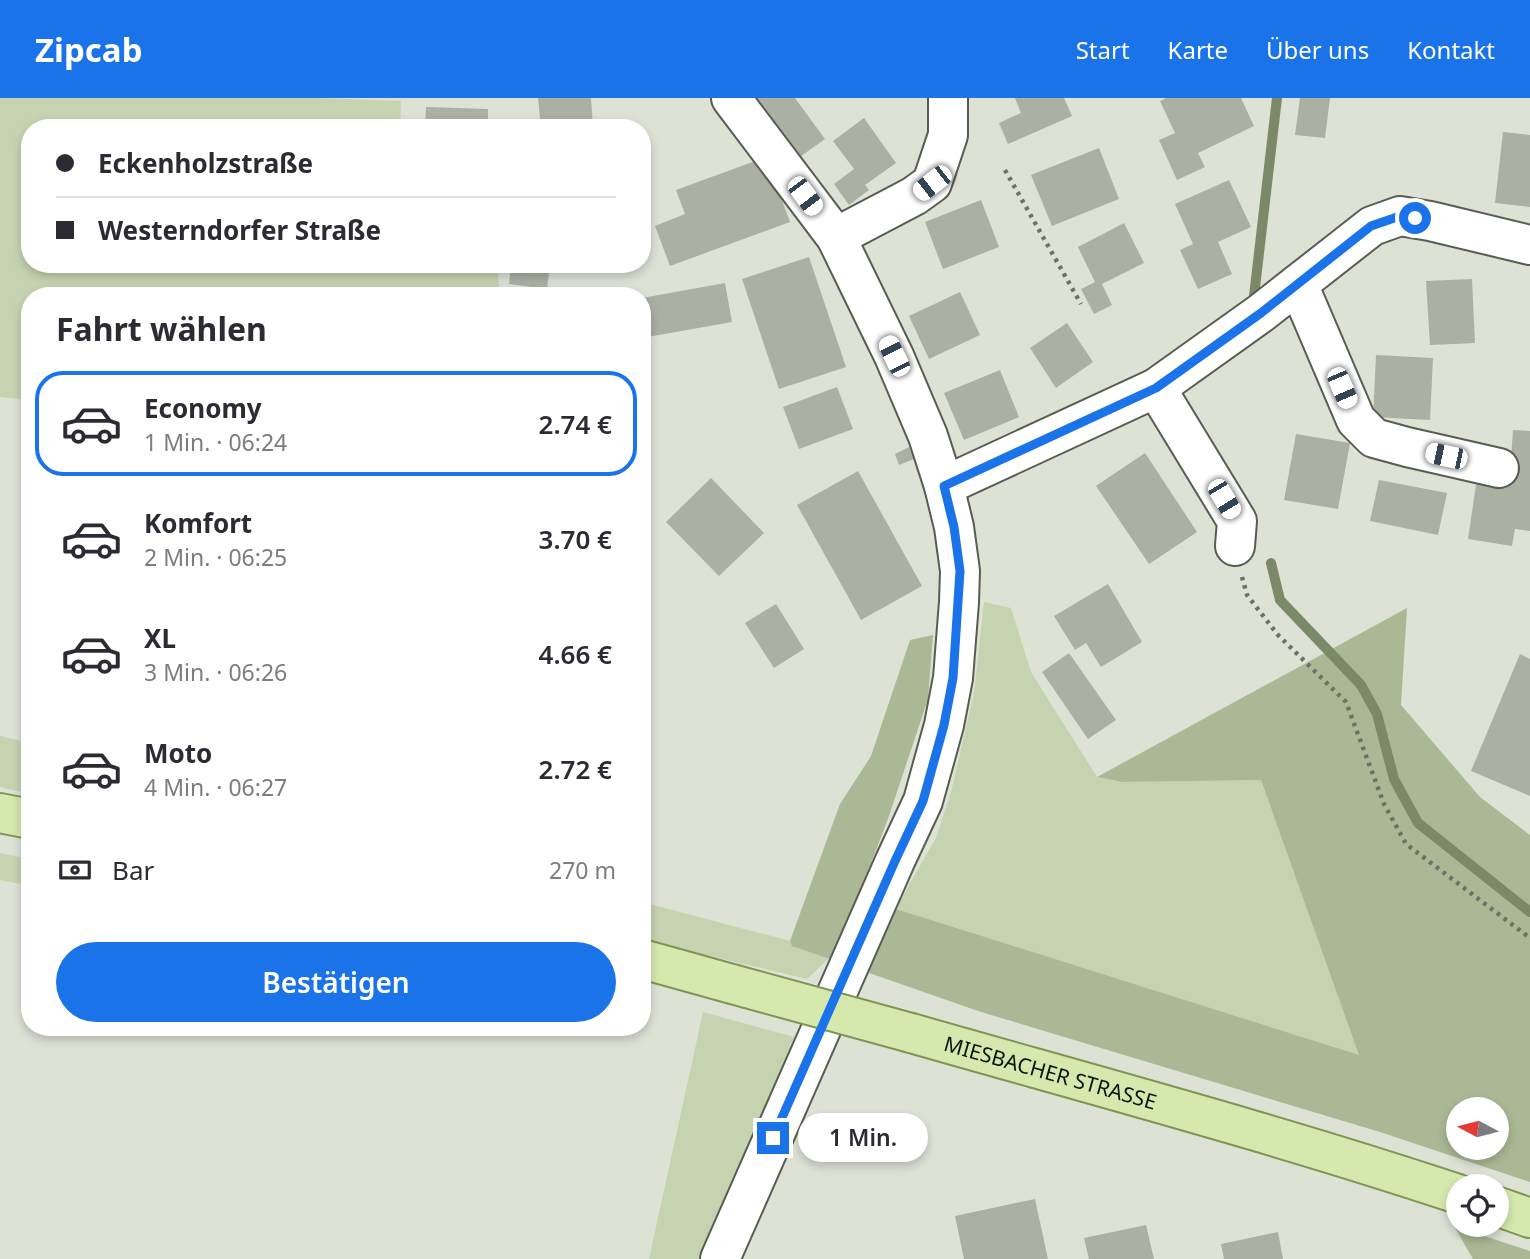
<!DOCTYPE html>
<html lang="de">
<head>
<meta charset="utf-8">
<style>
	body { margin:0; font-family:"Noto Sans",sans-serif; background:#f2f2f3; color:#2b2b33; height:100vh; display:flex; flex-direction:column; font-size:26px; white-space:nowrap }
	* { box-sizing:border-box; margin:0 }
	p { font-size:23px; color:#7c7c81 }
	.icon { flex:none; width:38px; height:38px; fill:none; stroke:currentColor; stroke-width:2; stroke-linecap:round; stroke-linejoin:round }
	.map { position:relative; flex:1; overflow:hidden }
	.side { position:absolute; left:21px; top:189px; width:630px; height:749px; display:flex; flex-direction:column; background:#fff; border-radius:28px; box-shadow:0 4px 10px #0003 }
	.side>* { flex:none }
	.top-card { position:absolute; left:21px; top:21px; width:630px; height:154px; border-radius:28px; box-shadow:0 4px 10px #0003; display:grid; align-content:center; height:154px; padding:0 35px; background:#fff }
	.needle { width:46px; rotate:277deg }
	.buttons { position:absolute; left:1446px; top:999px; display:grid; gap:14px }
	.buttons a { display:grid; place-items:center; width:63px; height:63px; border-radius:50%; background:#fff; box-shadow:0 4px 10px #0003; font-size:35px }
	.end { position:absolute; width:32px; height:32px; margin:-16px; border:9px solid #1a73e8; background:#fff; box-shadow:0 0 0 4px #fff }
	.from { border-radius:50% }
	.bubble { position:absolute; height:49px; border-radius:24px; background:#fff; box-shadow:0 4px 10px #0003; font-size:23px; font-weight:600; line-height:49px; text-align:center }
	.car { position:absolute; width:21px; height:42px; margin:-21px -10px; border-radius:9px; box-shadow:0 0 5px 2px #0007; background:linear-gradient(#fff 24%,#345 0 40%,#fff 0 76%,#345 0 86%,#fff 0) }
	.top-card b { display:flex; align-items:center; gap:24px; height:66px; font-size:26px }
	.top-card b+b { border-top:2px solid #e1e1e2 }
	.top-card i { width:18px; height:18px; background:#2b2b33 }
	ul { padding:0; list-style:none }
	li { display:flex; align-items:center; gap:21px; height:105px; margin:0 14px 10px; padding:0 21px; border:4px solid transparent; border-radius:28px }
	li div { flex:1 }
	li b { display:block; font-size:26px }
	li em { font-style:normal; font-weight:600 }
	li.on { border-color:#1a73e8 }
	li>.icon { width:63px; height:63px; stroke-width:1.5 }
	h2 { padding:0 35px; font-size:32px; line-height:84px }
	.pay { display:flex; align-items:center; gap:18px; height:77px; padding:0 35px; font-size:26px }
	.pay p { margin-inline-start:auto }
	.cta { display:flex; gap:14px; margin-top:auto; padding:14px 35px }
	.cta a { flex:1; height:80px; border-radius:42px; background:#1a73e8; color:#fff; font-size:28px; font-weight:600; line-height:80px; text-align:center }
	header { display:flex; align-items:center; gap:42px; box-sizing:border-box; height:98px; padding:0 35px; background:#1a73e8; color:#fff }
	header strong { font-size:33px }
	nav { display:flex; gap:38px; margin-inline-start:auto; font-size:24px }
	.map>svg:first-child { display:block }
	.green { fill:#c6d3b1 }
	.forest { fill:#abb895; fill-rule:evenodd }
	.lines { fill:none; stroke-linecap:round; stroke-linejoin:round }
	.stream { stroke:#7c8968; stroke-width:10 }
	.building { fill:#abb0a3 }
	.minor-casing { stroke:#585d51; stroke-width:42 }
	.major-casing { stroke:#7e9554; stroke-width:42 }
	.path { stroke:#6e7168; stroke-width:4.5; stroke-dasharray:3.5 5; stroke-linecap:butt }
	.minor { stroke:#fff; stroke-width:38 }
	.major { stroke:#d5e9af; stroke-width:38 }
	.major-bridge-casing { stroke:#7e9554; stroke-width:42; stroke-linecap:butt }
	.major-bridge { stroke:#d5e9af; stroke-width:38 }
	.route { stroke:#1a73e8; stroke-width:9 }
	.labels { text-anchor:middle; dominant-baseline:central; stroke-width:7; stroke-linejoin:round; paint-order:stroke }
	.street-label { font-size:21px; fill:#11130e; stroke:#dde2d5 }
</style>
</head>
<body>
<header>
<strong>Zipcab</strong>
<nav><a>Start</a><a>Karte</a><a>Über uns</a><a>Kontakt</a></nav>
</header>
<div class="map">
<svg width="1530" height="1161" viewBox="0 0 1530 1161">
	<rect width="100%" height="100%" fill="#dde2d5"/>
	<g class="green">
		<path d="M0,0h318l83,3 -1,27h-370v136h467l3,32h-470v104l-30,-3z"/>
		<path d="M984,504l27,6 20,64 66,105 25,5 139,-2 99,276 -465,-147 41,-71 16,-50 22,-95z"/>
		<path d="M0,638l30,7v51l-30,-7z"/>
		<path d="M0,755l30,6v27l-30,-6z"/>
		<path d="M642,804l148,39 3,5 35,13 -21,20 -165,-39z"/>
		<path d="M703,914l91,25 -92,222h-53z"/>
	</g>
	<g class="forest">
		<path d="M1407,510l-6,97 79,92 50,38v347l-150,-50 -402,-121 -186,-65 -2,-5 50,-137 31,-48 39,-116 23,-5 -5,64 -39,117 -31,81 501,158 -98,-275 -139,2 -25,-5zM1458,1012h38v38h-38z"/>
		<path d="M1454,1128l76,25v8h-57z"/>
	</g>
	<g class="lines">
		<g class="stream">
			<path d="M1254,198l23,-198"/>
			<path d="M1271,465l9,37 81,85 16,29 17,65 24,44 112,89"/>
		</g>
	</g>
	<g class="building">
		<path d="M538,0h53l2,29 -52,1z"/>
		<path d="M752,0h43l30,41 -28,20z"/>
		<path d="M1015,0h49l8,18 -64,28 -9,-21 22,-10z"/>
		<path d="M1166,0h75l13,28 -56,27 7,14 -28,13 -18,-40 16,-7 -15,-32z"/>
		<path d="M1300,0h30l-5,40 -30,-3z"/>
		<path d="M426,9l62,2v19h-63z"/>
		<path d="M864,20l32,45 -31,22 4,5 -20,15 -15,-21 20,-15 -21,-28z"/>
		<path d="M1503,34l27,3v72l-35,-4z"/>
		<path d="M1099,50l20,51 -67,27 -21,-51z"/>
		<path d="M766,59l24,65 -120,44 -15,-40 30,-12 -9,-24z"/>
		<path d="M1229,82l22,47 -33,15 14,32 -34,15 -18,-39 13,-6 -18,-40z"/>
		<path d="M981,102l18,47 -56,22 -18,-47z"/>
		<path d="M1124,125l20,40 -42,21 10,21 -18,9 -13,-25 14,-7 -17,-35z"/>
		<path d="M809,159l37,110 -67,22 -37,-110z"/>
		<path d="M511,166h39l-3,25 -38,-5z"/>
		<path d="M1472,181l3,64 -45,2 -4,-64z"/>
		<path d="M725,185l7,39 -90,16v-40z"/>
		<path d="M960,194l20,43 -51,24 -20,-43z"/>
		<path d="M1067,225l26,39 -37,26 -26,-40z"/>
		<path d="M1376,257l57,3 -3,62 -57,-3z"/>
		<path d="M1000,272l19,47 -55,23 -20,-47z"/>
		<path d="M837,289l16,42 -54,20 -16,-42z"/>
		<path d="M1513,332l17,1v100l-15,-2 -3,17 -44,-7 9,-61 34,-19z"/>
		<path d="M1296,336l54,9 -12,66 -54,-9z"/>
		<path d="M909,349l5,12 -15,6 -4,-11z"/>
		<path d="M1145,355l52,79 -48,32 -53,-78z"/>
		<path d="M858,373l64,115 -61,34 -64,-115z"/>
		<path d="M711,380l53,55 -45,43 -53,-54z"/>
		<path d="M1379,382l68,13 -9,42 -68,-14z"/>
		<path d="M1108,486l34,58 -41,25 -15,-24 -11,7 -21,-34z"/>
		<path d="M776,506l28,45 -30,19 -29,-45z"/>
		<path d="M1069,555l47,67 -28,19 -46,-67z"/>
		<path d="M1520,556l10,5v137l-59,-25z"/>
		<path d="M1035,1101l13,60h-84l-9,-43z"/>
		<path d="M1146,1127l8,34h-65l-5,-21z"/>
		<path d="M1278,1134l5,27h-59l-3,-15z"/>
	</g>
	<g class="lines">
		<defs>
			<g id="minor">
				<path d="M836,139l78,-41 18,-13 16,-48v-37"/>
				<path d="M1298,186l58,136 18,18 33,9 92,21"/>
				<path d="M1156,290l81,133 -2,25"/>
				<path d="M944,388l212,-98 105,-75 111,-87 28,-10 30,5 100,24"/>
				<path d="M720,1161l175,-398 28,-60 21,-76 9,-47 6,-76 1,-31 -6,-44 -10,-41 -16,-50 -34,-80 -58,-119 -105,-139"/>
			</g>
			<g id="major">
				<path d="M0,715l30,6"/>
				<path d="M642,861l90,25"/>
				<path id="s1" d="M911,935c182,52 366,101 547,161"/>
				<path d="M1496,1108l34,12"/>
			</g>
		</defs>
		<use href="#minor" class="minor-casing"/>
		<use href="#major" class="major-casing"/>
		<g class="path">
			<path d="M1005,72l76,134"/>
			<path d="M1242,479l5,18 31,40 68,67 38,102 22,40 124,94"/>
		</g>
		<use href="#minor" class="minor"/>
		<use href="#major" class="major"/>
		<defs>
			<path id="major-bridge" d="M732,886l179,49"/>
		</defs>
		<use href="#major-bridge" class="major-bridge-casing"/>
		<use href="#major-bridge" class="major-bridge"/>
	</g>
	<g class="lines">
		<path class="route" d="M773,1040l122,-277 28,-60 21,-76 9,-47 7,-107 -6,-44 -10,-41 212,-98 105,-75 110,-87 29,-10 15,2"/>
	</g>
	<g class="labels">
		<g class="street-label">
			<text stroke="none"><textPath href="#s1" startOffset="145">MIESBACHER STRASSE</textPath></text>
		</g>
	</g>
</svg>
<div class="buttons">
<a><svg class="needle" viewBox="-14 -14 28 28"><path d="M0-13l5 13h-10z" fill="#e53935"/><path d="M0 13l5-13h-10z" fill="#7c7c81"/></svg></a>
<a><svg class="icon" aria-label="locate" viewBox="0 0 24 24"><circle cx="12" cy="12" r="6"/><path d="M12 2v4M12 18v4M2 12h4M18 12h4"/></svg></a>
</div>
<i class="end from" style="left:1415px;top:120px"></i>
<i class="end" style="left:773px;top:1040px"></i>
<div class="bubble" style="left:798px;top:1015px;width:130px">1 Min.</div>
<i class="car" style="left:932px;top:85px;rotate:232deg"></i>
<i class="car" style="left:805px;top:98px;rotate:143deg"></i>
<i class="car" style="left:894px;top:258px;rotate:334deg"></i>
<i class="car" style="left:1342px;top:290px;rotate:157deg"></i>
<i class="car" style="left:1446px;top:358px;rotate:282deg"></i>
<i class="car" style="left:1224px;top:401px;rotate:149deg"></i>
<div class="top-card">
<b><i class="from"></i>Eckenholzstraße</b>
<b><i></i>Westerndorfer Straße</b>
</div>
<section class="side">
<h2>Fahrt wählen</h2>
<ul>
<li class="on"><svg class="icon" aria-label="car" viewBox="0 0 24 24"><path d="M5 17H2v-5l4-1 3-4h7l3 4 3 1v5h-3M9 17h6M6 11h13"/><circle cx="7" cy="17" r="2"/><circle cx="17" cy="17" r="2"/></svg><div><b>Economy</b><p>1 Min. · 06:24</p></div><em>2.74 €</em></li>
<li><svg class="icon" aria-label="car" viewBox="0 0 24 24"><path d="M5 17H2v-5l4-1 3-4h7l3 4 3 1v5h-3M9 17h6M6 11h13"/><circle cx="7" cy="17" r="2"/><circle cx="17" cy="17" r="2"/></svg><div><b>Komfort</b><p>2 Min. · 06:25</p></div><em>3.70 €</em></li>
<li><svg class="icon" aria-label="car" viewBox="0 0 24 24"><path d="M5 17H2v-5l4-1 3-4h7l3 4 3 1v5h-3M9 17h6M6 11h13"/><circle cx="7" cy="17" r="2"/><circle cx="17" cy="17" r="2"/></svg><div><b>XL</b><p>3 Min. · 06:26</p></div><em>4.66 €</em></li>
<li><svg class="icon" aria-label="car" viewBox="0 0 24 24"><path d="M5 17H2v-5l4-1 3-4h7l3 4 3 1v5h-3M9 17h6M6 11h13"/><circle cx="7" cy="17" r="2"/><circle cx="17" cy="17" r="2"/></svg><div><b>Moto</b><p>4 Min. · 06:27</p></div><em>2.72 €</em></li>
</ul>
<div class="pay"><svg class="icon" aria-label="cash" viewBox="0 0 24 24"><path d="M3 7h18v10H3z"/><circle cx="12" cy="12" r="2"/></svg>Bar<p>270 m</p></div>
<div class="cta"><a>Bestätigen</a></div>
</section>
</div>
</body>
</html>
